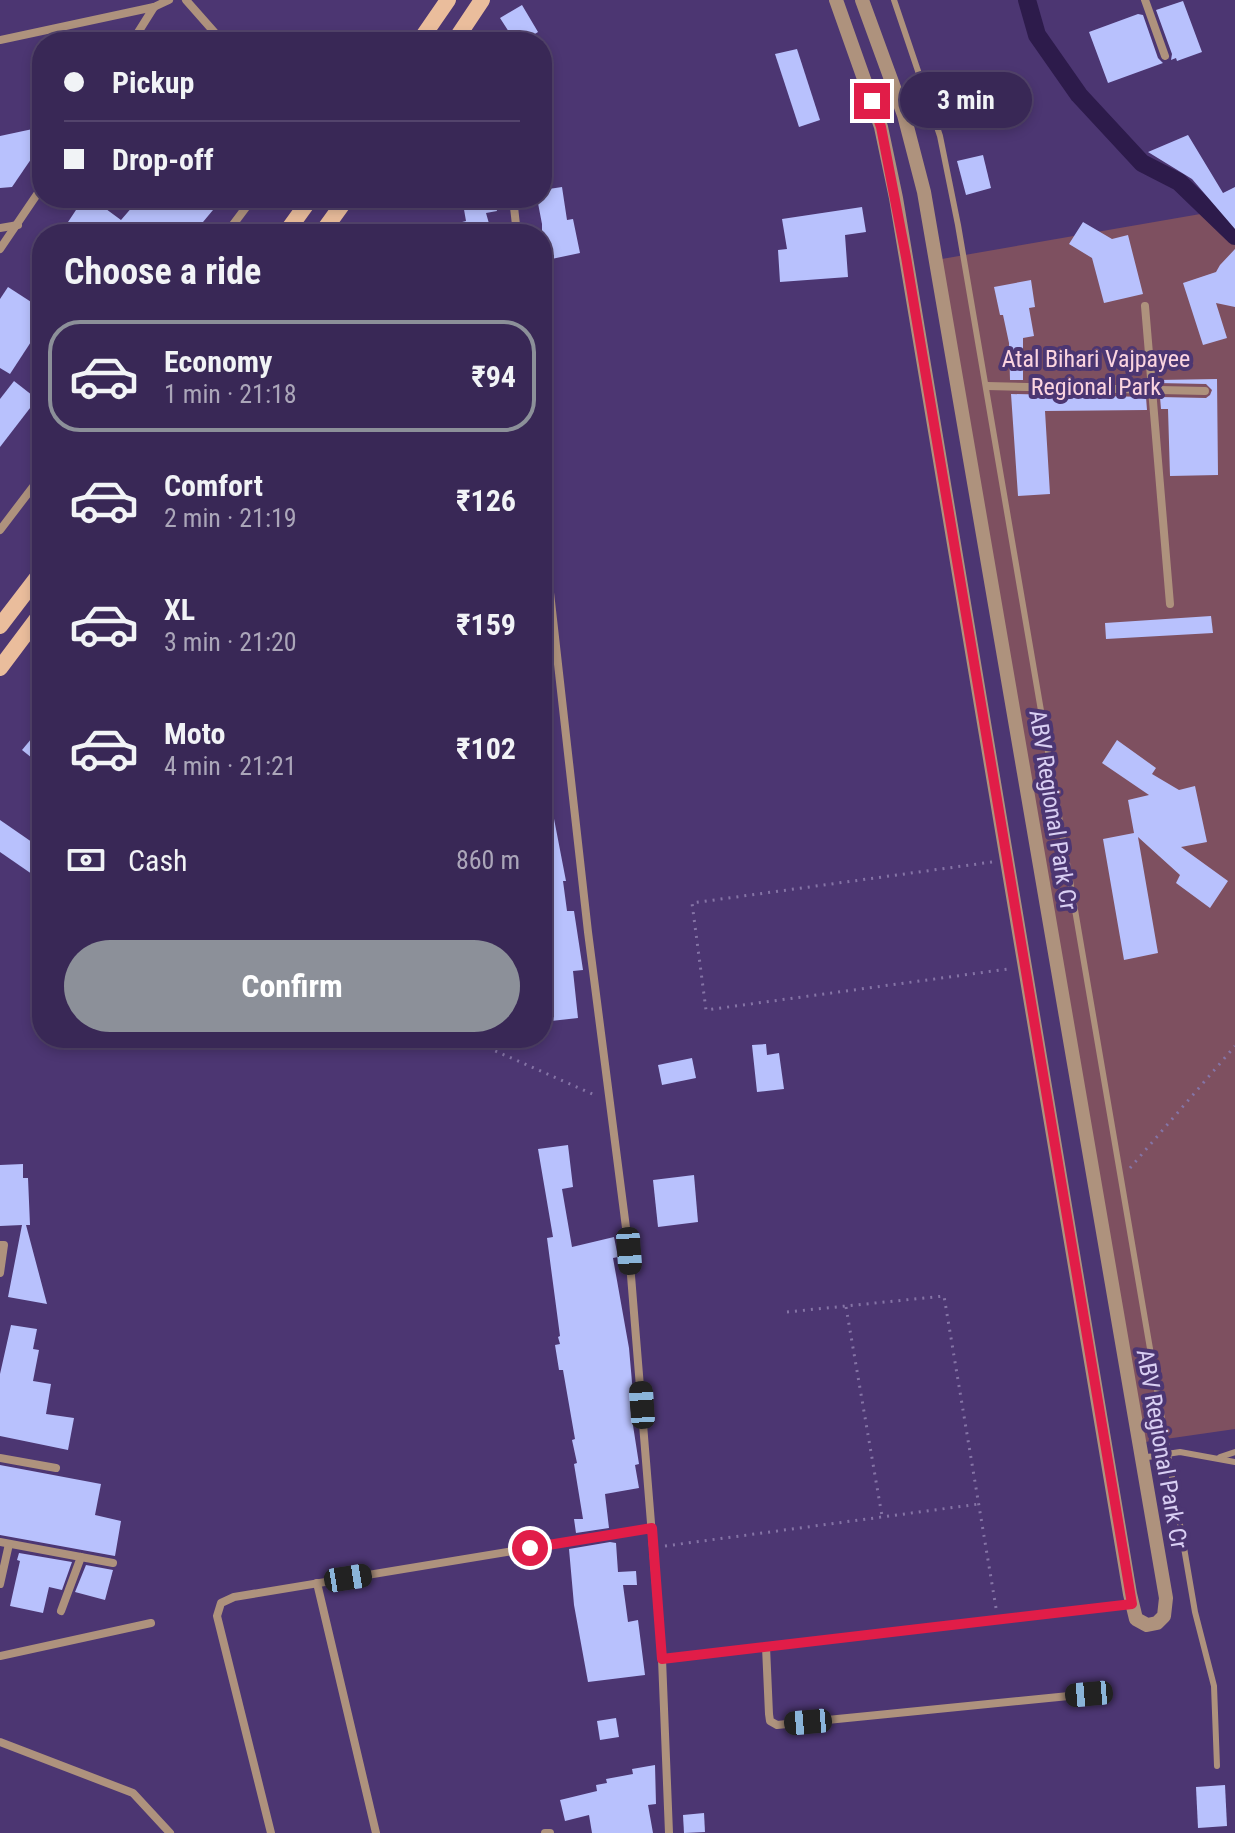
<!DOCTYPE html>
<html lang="en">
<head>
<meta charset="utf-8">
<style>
	body { margin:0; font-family:"Roboto Condensed",sans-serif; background:#40305c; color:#f1f3f6; height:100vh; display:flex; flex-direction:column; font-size:30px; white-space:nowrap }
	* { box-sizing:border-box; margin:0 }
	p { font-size:26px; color:#aba6b9 }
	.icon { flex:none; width:44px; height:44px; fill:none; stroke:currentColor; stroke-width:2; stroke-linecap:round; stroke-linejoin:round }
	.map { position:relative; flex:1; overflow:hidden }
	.details { position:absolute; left:32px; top:224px; width:520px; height:824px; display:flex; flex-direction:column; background:#392856; border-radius:32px; box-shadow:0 4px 12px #0003,0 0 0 2px #53446c }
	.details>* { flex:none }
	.hud { position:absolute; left:32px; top:32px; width:520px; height:176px; border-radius:32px; box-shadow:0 4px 12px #0003,0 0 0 2px #53446c; display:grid; align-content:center; height:176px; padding:0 32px; background:#392856 }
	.end { position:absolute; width:36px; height:36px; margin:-18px; border:10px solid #e11d48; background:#fff; box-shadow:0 0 0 4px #fff }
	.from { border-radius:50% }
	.bubble { position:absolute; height:56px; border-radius:28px; background:#392856; box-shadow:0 4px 12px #0003,0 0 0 2px #53446c; font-size:26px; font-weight:700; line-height:56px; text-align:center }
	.car { position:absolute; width:24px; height:48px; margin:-24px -12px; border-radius:10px; box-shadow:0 0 6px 2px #0007; background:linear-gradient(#222 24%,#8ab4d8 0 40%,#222 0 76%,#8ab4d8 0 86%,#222 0) }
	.hud b { display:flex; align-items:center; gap:28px; height:76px; font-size:30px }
	.hud b+b { border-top:2px solid #53446c }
	.hud i { width:20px; height:20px; background:#f1f3f6 }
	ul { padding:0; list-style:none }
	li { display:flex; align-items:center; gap:24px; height:112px; margin:0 16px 12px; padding:0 16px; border:4px solid transparent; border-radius:32px }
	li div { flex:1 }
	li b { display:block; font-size:30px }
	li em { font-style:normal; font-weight:700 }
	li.active { border-color:#8c9099 }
	li>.icon { width:72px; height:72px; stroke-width:1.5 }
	h2 { padding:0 32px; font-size:36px; line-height:96px }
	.pay { display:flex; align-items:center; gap:20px; height:88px; padding:0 32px; font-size:30px }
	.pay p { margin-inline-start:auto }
	.primary-button { display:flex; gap:16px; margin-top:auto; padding:16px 32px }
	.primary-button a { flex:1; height:92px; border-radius:48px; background:#8c9099; color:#fff; font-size:32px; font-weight:700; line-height:92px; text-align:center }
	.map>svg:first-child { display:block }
	.green { fill:#7e5060 }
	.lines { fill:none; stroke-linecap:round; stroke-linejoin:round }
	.canal { stroke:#2d1b4b; stroke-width:18 }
	.building { fill:#b8c1fd }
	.path { stroke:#8574a6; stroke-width:3; stroke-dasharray:2 6; stroke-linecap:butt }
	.service { stroke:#ae927d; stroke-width:6 }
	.minor { stroke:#ae927d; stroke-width:8 }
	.tertiary { stroke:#ae927d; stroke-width:14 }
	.secondary { stroke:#eabd9c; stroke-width:16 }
	.route { stroke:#e11d48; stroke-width:10 }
	.labels { text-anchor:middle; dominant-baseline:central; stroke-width:8; stroke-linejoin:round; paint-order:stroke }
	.park-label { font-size:24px; fill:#fbd4e0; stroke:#4c3672 }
	.street-label { font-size:24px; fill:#d9cff3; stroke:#4c3672 }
</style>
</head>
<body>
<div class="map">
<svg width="1235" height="1833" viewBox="0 0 1235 1833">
	<rect width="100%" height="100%" fill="#4c3672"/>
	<path class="green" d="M1235,208v1221l-97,14 -202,-1183z"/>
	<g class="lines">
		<path class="canal" d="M1027,0l10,35 42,60 63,68 37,19 56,54"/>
	</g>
	<g class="building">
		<path d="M1183,1l19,51 -25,9 -1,-3 -5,2 1,-6 -16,-44z"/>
		<path d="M522,5l16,27 -16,10h-27l14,-10 -9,-14z"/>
		<path d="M1138,14l5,1 15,43 5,5 -55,20 -19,-51z"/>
		<path d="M797,49l23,71 -21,7 -24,-73z"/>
		<path d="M1027,90l6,16 -26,10 -6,-17z"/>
		<path d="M972,97l6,24 -27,7 -5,-25z"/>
		<path d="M42,127v16l-30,44 -12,1v-52z"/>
		<path d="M1188,135l35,58 12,-6v42l-43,-50 -44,-27z"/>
		<path d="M983,155l8,33 -25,7 -9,-34z"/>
		<path d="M562,187l5,33 6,-1 7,34 -38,8v-37l-5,-26h5v-8z"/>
		<path d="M61,198h30l30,22 19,-22h83l-30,36h-133l16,-24z"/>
		<path d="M462,198h32l3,13 -11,2 6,21h-56l-1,-5 31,-8z"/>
		<path d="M862,207l4,25 -21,3 3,42 -68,5 -2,-32 9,-1 -5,-30z"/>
		<path d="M1083,222l29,17 16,-4 15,59 -39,9 -12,-45 -23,-14z"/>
		<path d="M1235,249v58l-19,-4 11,35 -24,7 -20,-62 33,-11 4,-7z"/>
		<path d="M1031,280l4,27 -6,1 5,28 -11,2v42h-13l-1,-37 -6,-28h-3l-6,-28z"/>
		<path d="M8,287l34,22v16l-32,49 -10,-6v-69z"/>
		<path d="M1217,379l1,96 -48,1 -2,-67h-7l-1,-12 46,1 4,-3 2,-5 -6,-6 -48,-1v-3z"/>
		<path d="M14,381l23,18 -37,48v-48z"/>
		<path d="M1011,394l135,3 1,13 -102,1 5,83 -32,2z"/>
		<path d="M1211,616l2,17 -107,6 -1,-16z"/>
		<path d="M42,726v40l-20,-16z"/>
		<path d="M1117,740l39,28 -4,6 27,16 16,-4 12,56 -26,5 47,34 -18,27 -34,-25 4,-8 -42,-38 20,116 -34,7 -21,-121 31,-6 -6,-33 21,-5 -47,-32z"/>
		<path d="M550,798l16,83h-3l4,30h7l9,59 -10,1 5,47 -36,4v-223z"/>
		<path d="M0,820l42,29v32l-42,-29z"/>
		<path d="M766,1044l1,11 12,-2 5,36 -27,3 -5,-47z"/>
		<path d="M692,1058l4,20 -34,7 -4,-20z"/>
		<path d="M568,1145l5,42 -11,2 10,58 42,-10 4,20 -5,1 16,90 5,57 -4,1 9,58 -4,1 4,23 -34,6 4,34 -33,5 -2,-14h9l-9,-55 3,-1 -5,-23 3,-1 -12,-69h-4l-4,-25 5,-1 -2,-7 2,-1 -13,-98 6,-1 -15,-88z"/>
		<path d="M23,1164v14h5l2,47h-4l21,79 -39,-7 14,-72 -22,1v-61z"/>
		<path d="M694,1175l4,47 -40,5 -5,-47z"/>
		<path d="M11,1325l26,4 -4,20 6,1 -6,31 18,3 -5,30 28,4 -6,32 -68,-14v-62z"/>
		<path d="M0,1465l101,19 -6,31 26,6 -6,35 -115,-21z"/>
		<path d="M610,1542l6,1 2,29 18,-1 1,14h-14l5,37 10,-2 7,55 -57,7 -14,-77 -5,-56z"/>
		<path d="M19,1553l53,9 -10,28 -13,-3 -6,26 -33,-7 10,-45 -3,-1z"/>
		<path d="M86,1565l27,5 -8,30 -30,-8z"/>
		<path d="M616,1718l3,19 -19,3 -3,-19z"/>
		<path d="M655,1765l1,39 -8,1 5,28h-61l-3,-18 -24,6 -5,-21 37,-9 -1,-6 11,-2 -1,-4 27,-5 -1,-5z"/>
		<path d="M1225,1785l2,41 -29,2 -2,-41z"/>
		<path d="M704,1813l1,19 -21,1 -1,-18z"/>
	</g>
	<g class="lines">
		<g class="path">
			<path d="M992,862l-300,41 14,107 302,-41"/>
			<path d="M466,1038l131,58"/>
			<path d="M1130,1168l105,-122"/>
			<path d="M846,1307l36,209"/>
			<path d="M787,1312l157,-16 52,312"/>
			<path d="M665,1546l314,-42"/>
		</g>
		<g class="service">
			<path d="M894,0l46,136 18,89 237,1387 19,74 3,80"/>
			<path d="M1220,1457l15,-5"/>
			<path d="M1141,1458l39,-6 55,10"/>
		</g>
		<g class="minor">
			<path d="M186,0l37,42"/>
			<path d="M1145,0l20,56"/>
			<path d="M0,40l154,-33"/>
			<path d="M132,42l22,-35 15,-7"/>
			<path d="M513,198l4,36"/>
			<path d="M0,228l18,-3"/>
			<path d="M226,234l27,-36"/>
			<path d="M0,249l42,-62"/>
			<path d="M1145,306l25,298"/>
			<path d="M987,386l218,5"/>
			<path d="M542,521l46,411 41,319 33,408 470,-55"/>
			<path d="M0,530l42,-55"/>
			<path d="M0,1245h4l-4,28"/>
			<path d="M0,1458l56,10"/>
			<path d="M0,1542l113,21"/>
			<path d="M317,1583l59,250"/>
			<path d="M0,1584l9,-40"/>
			<path d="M61,1611l20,-54"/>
			<path d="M766,1647l3,67 1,7 7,4 312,-31"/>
			<path d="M0,1656l151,-33"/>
			<path d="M662,1659l7,174"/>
			<path d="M0,1742l133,51 37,40"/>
			<path d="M271,1833l-54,-217 4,-13 13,-6 418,-69"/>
			<path d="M545,1833h5"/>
		</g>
		<path class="tertiary" d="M836,0l45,127 15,71 234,1396 6,25 11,6 10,-2 7,-7 2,-18 -242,-1406 -20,-77 -42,-115"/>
		<g class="secondary">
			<path d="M419,42l29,-42"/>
			<path d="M454,42l28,-42"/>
			<path d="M285,234l26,-36"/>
			<path d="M321,234l26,-36"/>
			<path d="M0,626l42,-55"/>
			<path d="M0,668l42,-56"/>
		</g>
	</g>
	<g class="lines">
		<path class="route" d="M530,1548l122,-20 10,131 470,-55 -226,-1347 -25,-130 -9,-26"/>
	</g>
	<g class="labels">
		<g class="park-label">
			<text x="1096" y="359">Atal Bihari Vajpayee<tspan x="1096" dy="28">Regional Park</tspan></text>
		</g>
		<g class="street-label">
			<text transform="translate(1053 810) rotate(81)">ABV Regional Park Cr</text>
			<text transform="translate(1162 1449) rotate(80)">ABV Regional Park Cr</text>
		</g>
	</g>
</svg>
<i class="end from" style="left:530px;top:1548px"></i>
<i class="end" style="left:872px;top:101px"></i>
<div class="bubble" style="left:900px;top:72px;width:132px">3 min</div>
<i class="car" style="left:629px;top:1251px;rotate:176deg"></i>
<i class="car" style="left:642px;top:1405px;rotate:356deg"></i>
<i class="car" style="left:348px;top:1578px;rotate:81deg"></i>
<i class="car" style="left:1089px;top:1694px;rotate:265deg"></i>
<i class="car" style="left:808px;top:1722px;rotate:265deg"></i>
<div class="hud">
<b><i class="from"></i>Pickup</b>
<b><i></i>Drop-off</b>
</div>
<section class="details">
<h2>Choose a ride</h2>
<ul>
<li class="active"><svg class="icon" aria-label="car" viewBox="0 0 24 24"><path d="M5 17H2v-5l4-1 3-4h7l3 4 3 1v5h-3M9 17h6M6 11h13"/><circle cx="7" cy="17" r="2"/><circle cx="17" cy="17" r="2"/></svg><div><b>Economy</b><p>1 min · 21:18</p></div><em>₹94</em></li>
<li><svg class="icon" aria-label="car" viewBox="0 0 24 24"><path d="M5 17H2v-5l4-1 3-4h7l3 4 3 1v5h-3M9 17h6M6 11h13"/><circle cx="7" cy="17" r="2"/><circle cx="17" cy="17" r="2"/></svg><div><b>Comfort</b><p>2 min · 21:19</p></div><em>₹126</em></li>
<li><svg class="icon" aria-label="car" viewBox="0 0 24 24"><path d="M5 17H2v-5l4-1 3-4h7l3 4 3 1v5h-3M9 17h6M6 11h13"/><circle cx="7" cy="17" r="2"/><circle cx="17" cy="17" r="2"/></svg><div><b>XL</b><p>3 min · 21:20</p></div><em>₹159</em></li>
<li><svg class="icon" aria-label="car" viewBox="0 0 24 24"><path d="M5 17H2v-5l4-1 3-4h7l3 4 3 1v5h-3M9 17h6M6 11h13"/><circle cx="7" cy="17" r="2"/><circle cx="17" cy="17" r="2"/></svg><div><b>Moto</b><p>4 min · 21:21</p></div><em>₹102</em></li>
</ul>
<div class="pay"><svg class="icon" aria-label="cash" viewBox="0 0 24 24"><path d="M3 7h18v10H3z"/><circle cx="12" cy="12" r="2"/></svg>Cash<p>860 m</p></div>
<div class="primary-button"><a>Confirm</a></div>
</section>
</div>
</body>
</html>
